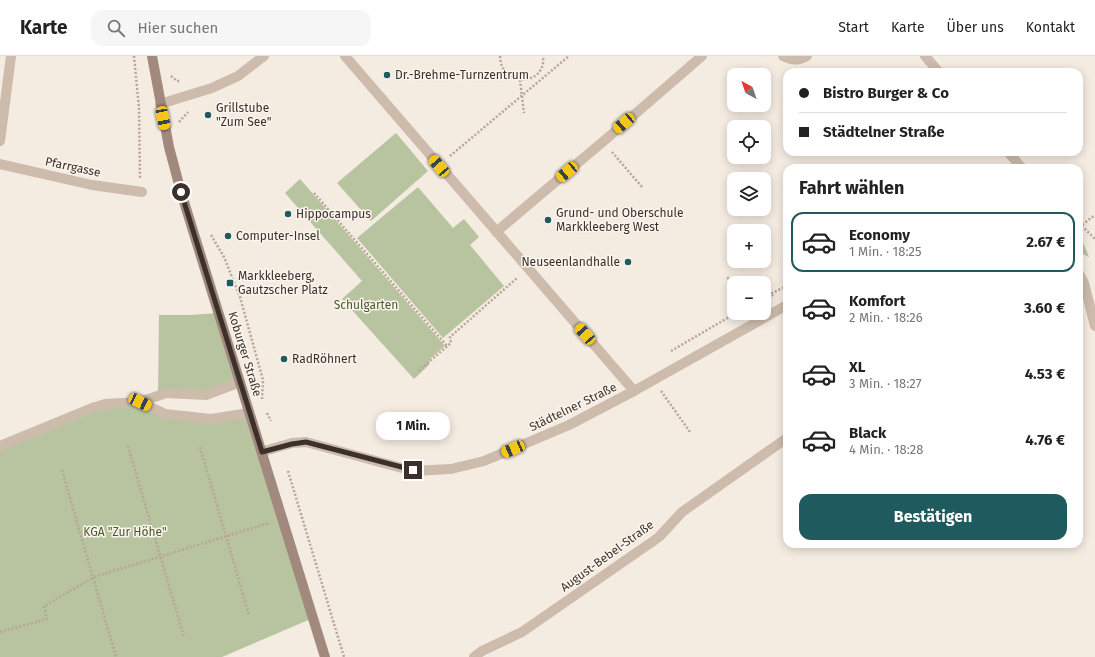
<!DOCTYPE html>
<html lang="de">
<head>
<meta charset="utf-8">
<style>
	body { margin:0; font-family:"Fira Sans",sans-serif; background:#f6f6f6; color:#222; height:100vh; display:flex; flex-direction:column; font-size:15px; white-space:nowrap }
	* { box-sizing:border-box; margin:0 }
	p { font-size:13px; color:#767676 }
	.icon { flex:none; width:22px; height:22px; fill:none; stroke:currentColor; stroke-width:2; stroke-linecap:round; stroke-linejoin:round }
	.map { position:relative; flex:1; overflow:hidden }
	.drawer { position:absolute; left:783px; top:108px; width:300px; height:384px; display:flex; flex-direction:column; background:#fff; border-radius:12px; box-shadow:0 2px 10px #0003 }
	.drawer>* { flex:none }
	.hud { position:absolute; left:783px; top:12px; width:300px; height:88px; border-radius:12px; box-shadow:0 2px 10px #0003; display:grid; align-content:center; height:88px; padding:0 16px; background:#fff }
	.needle { width:26px; rotate:320deg }
	.buttons { position:absolute; left:727px; top:12px; display:grid; gap:8px }
	.buttons a { display:grid; place-items:center; width:44px; height:44px; border-radius:8px; background:#fff; box-shadow:0 2px 10px #0003; font-size:20px }
	.end { position:absolute; width:18px; height:18px; margin:-9px; border:5px solid #3b302b; background:#fff; box-shadow:0 0 0 2px #fff }
	.from { border-radius:50% }
	.bubble { position:absolute; height:28px; border-radius:12px; background:#fff; box-shadow:0 2px 10px #0003; font-size:13px; font-weight:700; line-height:28px; text-align:center }
	.car { position:absolute; width:12px; height:24px; margin:-12px -6px; border-radius:5px; box-shadow:0 0 3px 1px #0007; background:linear-gradient(#f5c518 24%,#345 0 40%,#f5c518 0 76%,#345 0 86%,#f5c518 0) }
	.hud b { display:flex; align-items:center; gap:14px; height:38px; font-size:15px }
	.hud b+b { border-top:1px solid #e0e0e0 }
	.hud i { width:10px; height:10px; background:#222 }
	ul { padding:0; list-style:none }
	li { display:flex; align-items:center; gap:12px; height:60px; margin:0 8px 6px; padding:0 8px; border:2px solid transparent; border-radius:12px }
	li div { flex:1 }
	li b { display:block; font-size:15px }
	li em { font-style:normal; font-weight:700 }
	li.on { border-color:#1f5a5e }
	li>.icon { width:36px; height:36px; stroke-width:1.5 }
	h2 { padding:0 16px; font-size:18px; line-height:48px }
	.button { display:flex; gap:8px; margin-top:auto; padding:8px 16px }
	.button a { flex:1; height:46px; border-radius:12px; background:#1f5a5e; color:#fff; font-size:16px; font-weight:700; line-height:46px; text-align:center }
	header { display:flex; align-items:center; gap:24px; box-sizing:border-box; height:56px; padding:0 20px; background:#fff; border-bottom:1px solid #e0e0e0 }
	header strong { font-size:19px }
	nav { display:flex; gap:22px; margin-inline-start:auto; font-size:14px }
	.search { width:280px; height:36px; background:#f6f6f6; display:flex; align-items:center; gap:10px; box-sizing:border-box; padding:0 14px; border-radius:12px; color:#767676; font-size:15px }
	.map>svg:first-child { display:block }
	.green { fill:#b8c4a0 }
	.lines { fill:none; stroke-linecap:round; stroke-linejoin:round }
	.path { stroke:#b9a596; stroke-width:2.5; stroke-dasharray:2 2; stroke-linecap:butt }
	.lane { stroke:#cdbbac; stroke-width:10 }
	.street { stroke:#cdbbac; stroke-width:10 }
	.secondary { stroke:#a18a7d; stroke-width:10 }
	.route { stroke:#3b302b; stroke-width:5 }
	.poi-dot { fill:#1f5a5e; stroke:#fbf5ee; stroke-width:1.5 }
	.labels { text-anchor:middle; dominant-baseline:central; stroke-width:3; stroke-linejoin:round; paint-order:stroke }
	.poi-label { font-size:12px; fill:#3b302b; stroke:#fbf5ee; text-anchor:start }
	.street-label { font-size:12px; fill:#3b302b; stroke:#fbf5ee }
	.park-label { font-size:12px; fill:#4a5a2e; stroke:#fbf5ee }
</style>
</head>
<body>
<header>
<strong>Karte</strong>
<div class="search"><svg class="icon" aria-label="search" viewBox="0 0 24 24"><circle cx="10" cy="10" r="6"/><path d="M15 15l6 6"/></svg>Hier suchen</div>
<nav><a>Start</a><a>Karte</a><a>Über uns</a><a>Kontakt</a></nav>
</header>
<div class="map">
<svg width="1095" height="601" viewBox="0 0 1095 601">
	<rect width="100%" height="100%" fill="#f4ebe1"/>
	<g class="green">
		<path d="M396,77l32,38 -57,50 -34,-38z"/>
		<path d="M300,123l145,167 -15,13 -1,6 -15,14 -72,-80 20,-18 -77,-88z"/>
		<path d="M418,131l35,41 11,-9 15,18 -9,8 34,41 -61,52 -86,-100z"/>
		<path d="M1079,178l1,1 9,22 -10,-5z"/>
		<path d="M219,257l21,69 -34,13 -48,1 1,-81h31z"/>
		<path d="M140,346l25,12 46,5 38,-6 64,205 -91,39h-222v-211l76,-33z"/>
	</g>
	<g class="lines">
		<g class="path">
			<path d="M134,0l5,52 1,70"/>
			<path d="M500,0c1,33 47,30 43,0"/>
			<path d="M171,20l6,5h4"/>
			<path d="M520,24l4,33"/>
			<path d="M179,66l9,-10"/>
			<path d="M612,96l30,35"/>
			<path d="M450,100l119,-100"/>
			<path d="M314,137l133,153"/>
			<path d="M1079,167l16,16"/>
			<path d="M1079,171l16,-12"/>
			<path d="M211,179l13,22 16,40 23,83 -1,19"/>
			<path d="M727,222l25,5"/>
			<path d="M764,230l9,10"/>
			<path d="M764,241l23,-11"/>
			<path d="M671,295l65,-38"/>
			<path d="M418,315l33,-28 -1,-6 67,-59"/>
			<path d="M661,335l29,41"/>
			<path d="M267,357l4,8"/>
			<path d="M128,390l56,191"/>
			<path d="M200,391l49,168"/>
			<path d="M62,414l54,187"/>
			<path d="M288,415l56,186"/>
			<path d="M0,576l47,-13 -3,-13 50,-29 175,-54"/>
		</g>
		<g class="lane">
			<path d="M345,0l289,335"/>
			<path d="M783,0c8,4 16,5 24,0"/>
			<path d="M496,176l116,-98 90,-78"/>
		</g>
		<g class="street">
			<path d="M925,0l14,16"/>
			<path d="M160,48l52,-16 26,-12 26,-20"/>
			<path d="M0,85l11,-85"/>
			<path d="M1008,96l14,16"/>
			<path d="M0,108l92,21 50,7"/>
			<path d="M1079,218l5,9 11,43"/>
			<path d="M140,346l25,12 46,5 38,-6"/>
			<path d="M0,390l92,-38 13,-4 35,-2 26,-9 40,2 34,-13"/>
			<path d="M261,396l31,-9 14,-1 107,29 38,-2 33,-8 85,-36 65,-34 153,-86"/>
			<path d="M474,601l8,-6 40,-19 137,-95 23,-25 105,-74"/>
		</g>
		<path class="secondary" d="M152,0l17,91 12,45 144,465"/>
	</g>
	<g class="lines">
		<path class="route" d="M181,136l81,260 30,-8 14,-2 107,28"/>
	</g>
	<g class="poi-dot">
		<circle cx="387" cy="19" r="4"/>
		<circle cx="208" cy="59" r="4"/>
		<circle cx="288" cy="158" r="4"/>
		<circle cx="548" cy="164" r="4"/>
		<circle cx="228" cy="180" r="4"/>
		<circle cx="628" cy="206" r="4"/>
		<rect x="226" y="223" width="8" height="8" rx="2"/>
		<circle cx="284" cy="303" r="4"/>
	</g>
	<g class="labels">
		<g class="poi-label">
			<text x="395" y="19">Dr.-Brehme-Turnzentrum</text>
			<text x="216" y="52">Grillstube<tspan x="216" dy="14">"Zum See"</tspan></text>
			<text x="556" y="157">Grund- und Oberschule<tspan x="556" dy="14">Markkleeberg West</tspan></text>
			<text x="296" y="158">Hippocampus</text>
			<text x="236" y="180">Computer-Insel</text>
			<text x="620" y="206" text-anchor="end">Neuseenlandhalle</text>
			<text x="238" y="220">Markkleeberg,<tspan x="238" dy="14">Gautzscher Platz</tspan></text>
			<text x="292" y="303">RadRöhnert</text>
		</g>
		<g class="street-label">
			<text transform="translate(73 111) rotate(12)">Pfarrgasse</text>
			<text transform="translate(245 298) rotate(73)">Koburger Straße</text>
			<text transform="translate(573 351) rotate(-26)">Städtelner Straße</text>
			<text transform="translate(607 500) rotate(-36)">August-Bebel-Straße</text>
		</g>
		<g class="park-label">
			<text x="366" y="249">Schulgarten</text>
			<text x="125" y="476">KGA "Zur Höhe"</text>
		</g>
	</g>
</svg>
<div class="buttons">
<a><svg class="needle" viewBox="-14 -14 28 28"><path d="M0-13l5 13h-10z" fill="#e53935"/><path d="M0 13l5-13h-10z" fill="#767676"/></svg></a>
<a><svg class="icon" aria-label="locate" viewBox="0 0 24 24"><circle cx="12" cy="12" r="6"/><path d="M12 2v4M12 18v4M2 12h4M18 12h4"/></svg></a>
<a><svg class="icon" aria-label="layers" viewBox="0 0 24 24"><path d="M12 4l9 5-9 5-9-5zM3 14l9 5 9-5"/></svg></a>
<a>+</a>
<a>−</a>
</div>
<i class="end from" style="left:181px;top:136px"></i>
<i class="end" style="left:413px;top:414px"></i>
<div class="bubble" style="left:376px;top:356px;width:74px">1 Min.</div>
<i class="car" style="left:163px;top:62px;rotate:169deg"></i>
<i class="car" style="left:624px;top:67px;rotate:229deg"></i>
<i class="car" style="left:439px;top:110px;rotate:319deg"></i>
<i class="car" style="left:567px;top:116px;rotate:230deg"></i>
<i class="car" style="left:585px;top:278px;rotate:318deg"></i>
<i class="car" style="left:140px;top:346px;rotate:115deg"></i>
<i class="car" style="left:513px;top:393px;rotate:247deg"></i>
<div class="hud">
<b><i class="from"></i>Bistro Burger &amp; Co</b>
<b><i></i>Städtelner Straße</b>
</div>
<section class="drawer">
<h2>Fahrt wählen</h2>
<ul>
<li class="on"><svg class="icon" aria-label="car" viewBox="0 0 24 24"><path d="M5 17H2v-5l4-1 3-4h7l3 4 3 1v5h-3M9 17h6M6 11h13"/><circle cx="7" cy="17" r="2"/><circle cx="17" cy="17" r="2"/></svg><div><b>Economy</b><p>1 Min. · 18:25</p></div><em>2.67 €</em></li>
<li><svg class="icon" aria-label="car" viewBox="0 0 24 24"><path d="M5 17H2v-5l4-1 3-4h7l3 4 3 1v5h-3M9 17h6M6 11h13"/><circle cx="7" cy="17" r="2"/><circle cx="17" cy="17" r="2"/></svg><div><b>Komfort</b><p>2 Min. · 18:26</p></div><em>3.60 €</em></li>
<li><svg class="icon" aria-label="car" viewBox="0 0 24 24"><path d="M5 17H2v-5l4-1 3-4h7l3 4 3 1v5h-3M9 17h6M6 11h13"/><circle cx="7" cy="17" r="2"/><circle cx="17" cy="17" r="2"/></svg><div><b>XL</b><p>3 Min. · 18:27</p></div><em>4.53 €</em></li>
<li><svg class="icon" aria-label="car" viewBox="0 0 24 24"><path d="M5 17H2v-5l4-1 3-4h7l3 4 3 1v5h-3M9 17h6M6 11h13"/><circle cx="7" cy="17" r="2"/><circle cx="17" cy="17" r="2"/></svg><div><b>Black</b><p>4 Min. · 18:28</p></div><em>4.76 €</em></li>
</ul>
<div class="button"><a>Bestätigen</a></div>
</section>
</div>
</body>
</html>
